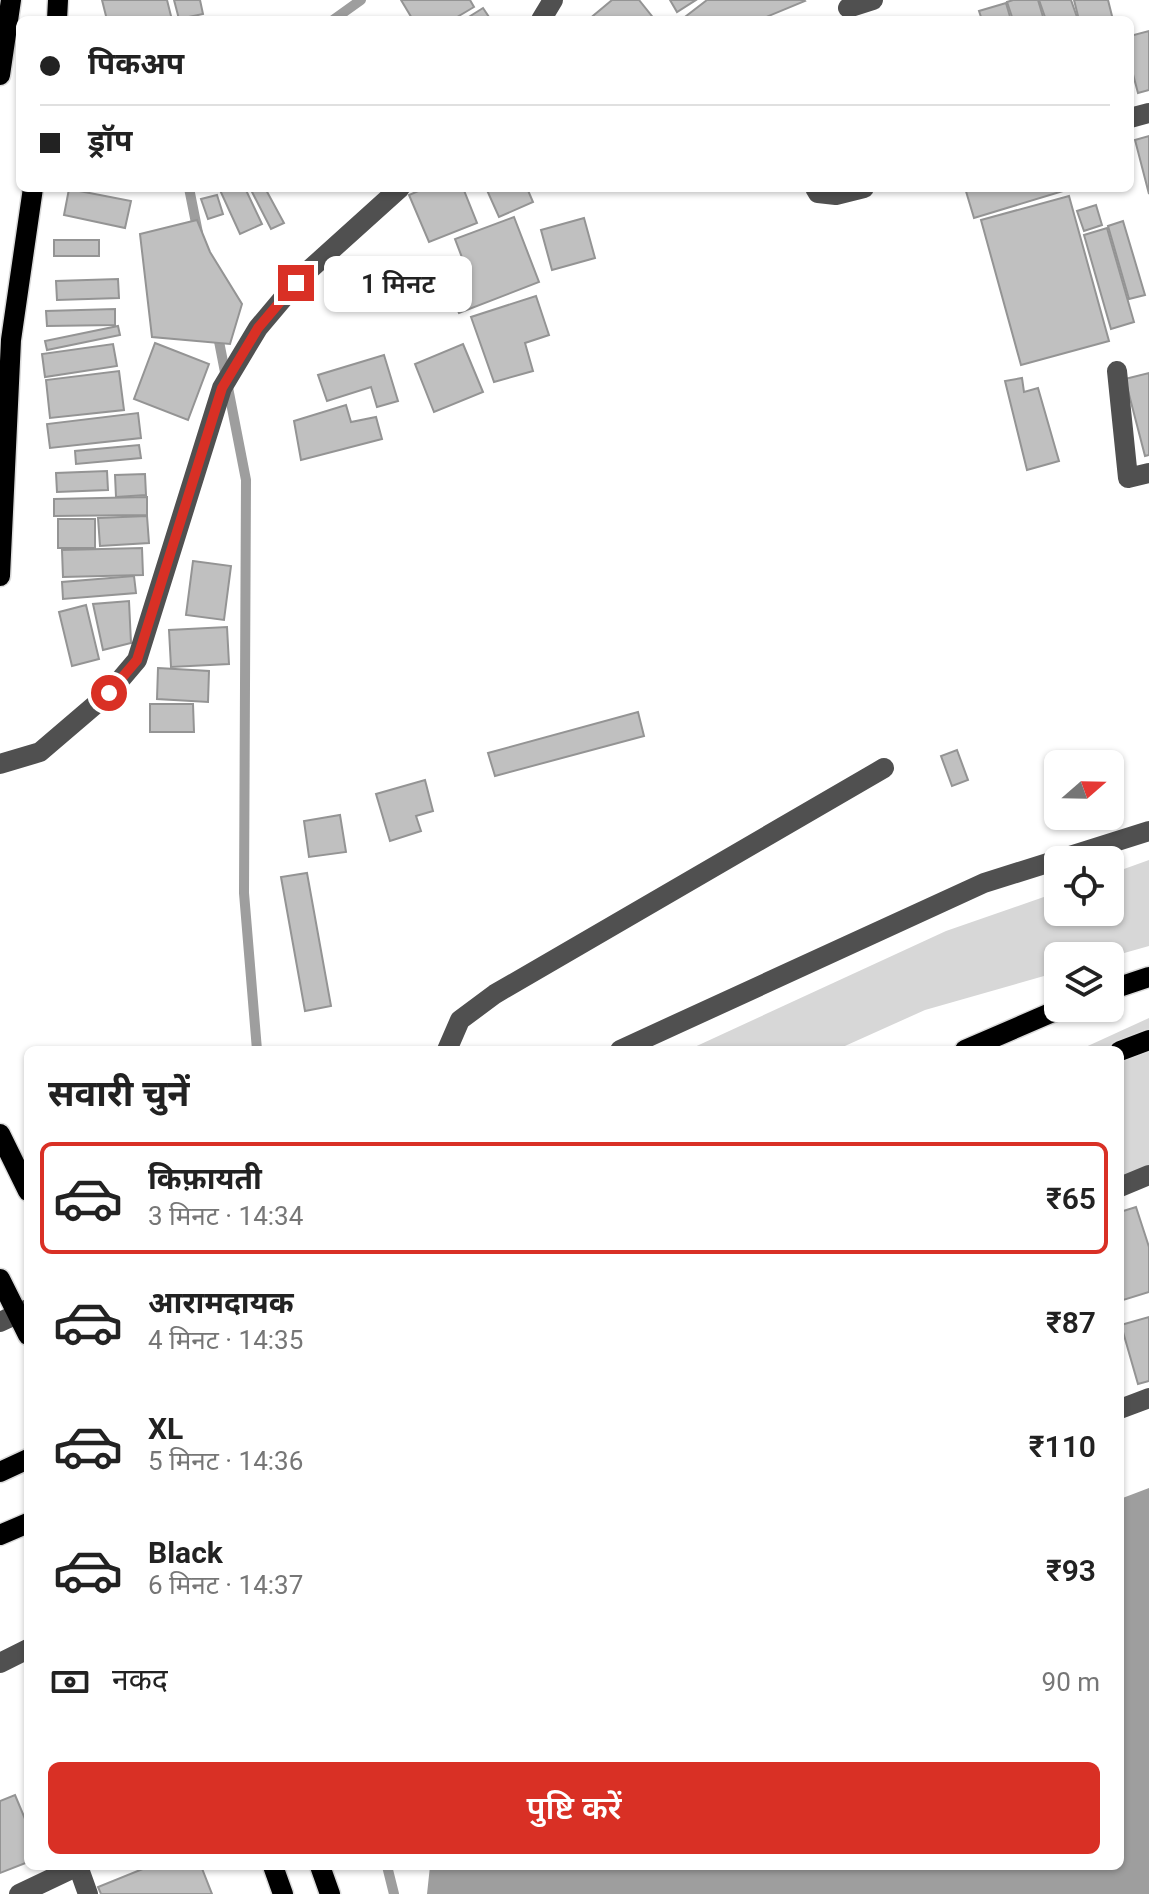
<!DOCTYPE html>
<html lang="hi">
<head>
<meta charset="utf-8">
<style>
	body { margin:0; font-family:Roboto,"Noto Sans Devanagari",sans-serif; background:#f6f6f6; color:#222; height:100vh; display:flex; flex-direction:column; font-size:30px; white-space:nowrap }
	* { box-sizing:border-box; margin:0 }
	p { font-size:26px; color:#767676 }
	.icon { flex:none; width:44px; height:44px; fill:none; stroke:currentColor; stroke-width:2; stroke-linecap:round; stroke-linejoin:round }
	.map { position:relative; flex:1; overflow:hidden }
	.side { position:absolute; left:24px; top:1046px; width:1100px; height:824px; display:flex; flex-direction:column; background:#fff; border-radius:12px; box-shadow:0 2px 6px #0004 }
	.side>* { flex:none }
	.top-card { position:absolute; left:16px; top:16px; width:1118px; height:176px; border-radius:12px; box-shadow:0 2px 6px #0004; display:grid; align-content:center; height:176px; padding:0 24px; background:#fff }
	.needle { width:52px; rotate:70deg }
	.controls { position:absolute; left:1044px; top:750px; display:grid; gap:16px }
	.controls a { display:grid; place-items:center; width:80px; height:80px; border-radius:12px; background:#fff; box-shadow:0 2px 6px #0004; font-size:40px }
	.end { position:absolute; width:36px; height:36px; margin:-18px; border:10px solid #d93025; background:#fff; box-shadow:0 0 0 4px #fff }
	.from { border-radius:50% }
	.bubble { position:absolute; height:56px; border-radius:12px; background:#fff; box-shadow:0 2px 6px #0004; font-size:26px; font-weight:600; line-height:56px; text-align:center }
	.top-card b { display:flex; align-items:center; gap:28px; height:76px; font-size:30px }
	.top-card b+b { border-top:2px solid #e0e0e0 }
	.top-card i { width:20px; height:20px; background:#222 }
	ul { padding:0; list-style:none }
	li { display:flex; align-items:center; gap:24px; height:112px; margin:0 16px 12px; padding:0 8px; border:4px solid transparent; border-radius:12px }
	li div { flex:1 }
	li b { display:block; font-size:30px }
	li em { font-style:normal; font-weight:600 }
	li.on { border-color:#d93025 }
	li>.icon { width:72px; height:72px; stroke-width:1.5 }
	h2 { padding:0 24px; font-size:36px; line-height:96px }
	.pay { display:flex; align-items:center; gap:20px; height:88px; padding:0 24px; font-size:30px }
	.pay p { margin-inline-start:auto }
	.action { display:flex; gap:16px; margin-top:auto; padding:16px 24px }
	.action a { flex:1; height:92px; border-radius:12px; background:#d93025; color:#fff; font-size:32px; font-weight:600; line-height:92px; text-align:center }
	.map>svg:first-child { display:block }
	.green { fill:#d7d7d7 }
	.water { fill:#9e9e9e }
	.lines { fill:none; stroke-linecap:round; stroke-linejoin:round }
	.stream { stroke:#9e9e9e; stroke-width:10 }
	.building { fill:#c0c0c0; stroke:#949494; stroke-width:2 }
	.major-casing { stroke:#dbdbdb; stroke-width:23 }
	.minor { stroke:#505050; stroke-width:20 }
	.major { stroke:#000; stroke-width:20 }
	.route { stroke:#d93025; stroke-width:10 }
</style>
</head>
<body>
<div class="map">
<svg width="1149" height="1894" viewBox="0 0 1149 1894">
	<rect width="100%" height="100%" fill="#fff"/>
	<g class="green">
		<path d="M1149,860v86l-39,11 -52,-1v16l-133,38 -89,40h-148l258,-119 112,-39v20h52v-38z"/>
		<path d="M1149,1018v156l-29,12v-136h-41z"/>
	</g>
	<path class="water" d="M1149,1488v406h-722l3,-28h690v-367z"/>
	<g class="lines">
		<g class="stream">
			<path d="M333,20l28,-20"/>
			<path d="M189,188l9,45"/>
			<path d="M217,331l29,149 -2,413 13,157"/>
			<path d="M387,1866l7,28"/>
		</g>
	</g>
	<g class="building">
		<path d="M102,0h65l5,20h-65z"/>
		<path d="M174,0h26l3,14 -24,5z"/>
		<path d="M401,0h69l4,7 -22,13h-39z"/>
		<path d="M612,0h27l16,20h-67z"/>
		<path d="M670,0h26l-19,12z"/>
		<path d="M707,0h97l1,1 -46,19h-78z"/>
		<path d="M1013,0h25l6,20h-31l-6,-18z"/>
		<path d="M1039,0h32l7,20h-32z"/>
		<path d="M1074,0h34l5,20h-34z"/>
		<path d="M1006,3l5,17h-29l-3,-9z"/>
		<path d="M483,8l8,12h-27z"/>
		<path d="M1149,31v59l-11,3 -8,-30v-27z"/>
		<path d="M1149,136v58l-14,-54z"/>
		<path d="M219,188h26l17,36 -22,10z"/>
		<path d="M250,188h15l19,35 -13,6z"/>
		<path d="M425,188h38l14,35 -48,19 -20,-47z"/>
		<path d="M486,188h41l6,14 -34,15z"/>
		<path d="M965,188h108l-99,30z"/>
		<path d="M69,189l62,12 -6,27 -61,-13z"/>
		<path d="M217,195l6,19 -15,5 -7,-20z"/>
		<path d="M1069,196l40,145 -88,24 -40,-145z"/>
		<path d="M1096,205l6,20 -18,6 -7,-20z"/>
		<path d="M514,217l25,65 -80,31 -16,-36 23,-9 -11,-29z"/>
		<path d="M584,218l11,40 -43,12 -11,-40z"/>
		<path d="M197,220l13,32 32,52 -12,40 -78,-7 -12,-103z"/>
		<path d="M1123,221l22,74 -16,4 -21,-73z"/>
		<path d="M1107,228l27,94 -23,7 -27,-94z"/>
		<rect x="54" y="240" width="45" height="16"/>
		<path d="M118,279l1,19 -62,2 -1,-19z"/>
		<path d="M536,296l13,39 -24,8 8,28 -39,11 -23,-65z"/>
		<path d="M115,309v16l-68,1 -1,-15z"/>
		<path d="M118,326l2,9 -73,15 -2,-9z"/>
		<path d="M155,343l54,21 -21,56 -54,-21z"/>
		<path d="M113,344l4,22 -72,11 -3,-23z"/>
		<path d="M463,344l20,48 -49,20 -19,-48z"/>
		<path d="M384,355l14,46 -21,6 -6,-20 -44,14 -9,-26z"/>
		<path d="M119,371l5,39 -74,8 -4,-38z"/>
		<path d="M1149,373v82l-4,1 -20,-77z"/>
		<path d="M1022,378l2,14 14,-4 21,73 -32,9 -22,-89z"/>
		<path d="M346,405l5,17 25,-5 6,22 -81,21 -7,-39z"/>
		<path d="M138,413l3,25 -91,10 -3,-24z"/>
		<path d="M139,445l2,13 -65,6 -1,-13z"/>
		<path d="M107,471l1,19 -51,2 -1,-19z"/>
		<path d="M145,474l1,21 -30,2 -1,-22z"/>
		<path d="M147,497v18l-93,1v-17z"/>
		<path d="M147,516l2,27 -49,3 -2,-28z"/>
		<rect x="58" y="519" width="37" height="29"/>
		<path d="M142,548l1,27 -80,2 -1,-27z"/>
		<path d="M193,561l38,5 -7,54 -38,-5z"/>
		<path d="M134,576l2,17 -73,6 -1,-17z"/>
		<path d="M129,601l2,42 -28,7 -10,-46z"/>
		<path d="M86,605l13,54 -27,7 -13,-54z"/>
		<path d="M227,627l2,37 -58,3 -2,-37z"/>
		<path d="M158,668l51,3 -1,31 -51,-3z"/>
		<path d="M150,704h43l1,28h-44z"/>
		<path d="M638,712l6,24 -149,40 -7,-23z"/>
		<path d="M957,750l11,30 -16,6 -11,-30z"/>
		<path d="M425,780l8,31 -17,5 5,15 -31,10 -14,-47z"/>
		<path d="M340,815l6,37 -37,5 -5,-36z"/>
		<path d="M307,873l24,133 -26,5 -24,-134z"/>
		<path d="M1136,1207l13,40v45l-29,9v-89z"/>
		<path d="M1149,1317v64l-11,3 -17,-59z"/>
		<path d="M15,1795l13,31v36l-28,11v-72z"/>
		<path d="M150,1866h51l11,28h-111l-3,-7z"/>
	</g>
	<g class="lines">
		<defs>
			<g id="major">
				<path d="M57,20l1,-20"/>
				<path d="M0,75l11,-75"/>
				<path d="M0,576l11,-236 22,-152"/>
				<path d="M1110,990l39,-13"/>
				<path d="M965,1050l97,-42"/>
				<path d="M1120,1051l29,-11"/>
				<path d="M0,1134l28,57"/>
				<path d="M0,1279l28,56"/>
				<path d="M0,1472l28,-13"/>
				<path d="M0,1535l28,-12"/>
				<path d="M273,1866l10,28"/>
				<path d="M320,1866l10,28"/>
			</g>
		</defs>
		<use href="#major" class="major-casing"/>
		<g class="minor">
			<path d="M848,8l25,-8"/>
			<path d="M541,20l12,-20"/>
			<path d="M1130,118l19,-5"/>
			<path d="M815,188l3,5 18,2 28,-7"/>
			<path d="M1117,371l11,107 21,-5"/>
			<path d="M0,764l40,-12 69,-59 28,-33 85,-272 36,-60 27,-32 23,-25 92,-83"/>
			<path d="M447,1050l13,-30 35,-26 389,-226"/>
			<path d="M620,1050l364,-167 165,-52"/>
			<path d="M1120,1187l29,-12"/>
			<path d="M0,1322l28,-13"/>
			<path d="M1120,1409l29,-11"/>
			<path d="M0,1663l28,-14"/>
			<path d="M78,1866l10,28"/>
			<path d="M19,1894l59,-28"/>
		</g>
		<use href="#major" class="major"/>
	</g>
	<g class="lines">
		<path class="route" d="M109,693l28,-33 85,-272 36,-60 38,-45"/>
	</g>
</svg>
<div class="controls">
<a><svg class="needle" viewBox="-14 -14 28 28"><path d="M0-13l5 13h-10z" fill="#e53935"/><path d="M0 13l5-13h-10z" fill="#767676"/></svg></a>
<a><svg class="icon" aria-label="locate" viewBox="0 0 24 24"><circle cx="12" cy="12" r="6"/><path d="M12 2v4M12 18v4M2 12h4M18 12h4"/></svg></a>
<a><svg class="icon" aria-label="layers" viewBox="0 0 24 24"><path d="M12 4l9 5-9 5-9-5zM3 14l9 5 9-5"/></svg></a>
</div>
<i class="end from" style="left:109px;top:693px"></i>
<i class="end" style="left:296px;top:283px"></i>
<div class="bubble" style="left:324px;top:256px;width:148px">1 मिनट</div>
<div class="top-card">
<b><i class="from"></i>पिकअप</b>
<b><i></i>ड्रॉप</b>
</div>
<section class="side">
<h2>सवारी चुनें</h2>
<ul>
<li class="on"><svg class="icon" aria-label="car" viewBox="0 0 24 24"><path d="M5 17H2v-5l4-1 3-4h7l3 4 3 1v5h-3M9 17h6M6 11h13"/><circle cx="7" cy="17" r="2"/><circle cx="17" cy="17" r="2"/></svg><div><b>किफ़ायती</b><p>3 मिनट · 14:34</p></div><em>₹65</em></li>
<li><svg class="icon" aria-label="car" viewBox="0 0 24 24"><path d="M5 17H2v-5l4-1 3-4h7l3 4 3 1v5h-3M9 17h6M6 11h13"/><circle cx="7" cy="17" r="2"/><circle cx="17" cy="17" r="2"/></svg><div><b>आरामदायक</b><p>4 मिनट · 14:35</p></div><em>₹87</em></li>
<li><svg class="icon" aria-label="car" viewBox="0 0 24 24"><path d="M5 17H2v-5l4-1 3-4h7l3 4 3 1v5h-3M9 17h6M6 11h13"/><circle cx="7" cy="17" r="2"/><circle cx="17" cy="17" r="2"/></svg><div><b>XL</b><p>5 मिनट · 14:36</p></div><em>₹110</em></li>
<li><svg class="icon" aria-label="car" viewBox="0 0 24 24"><path d="M5 17H2v-5l4-1 3-4h7l3 4 3 1v5h-3M9 17h6M6 11h13"/><circle cx="7" cy="17" r="2"/><circle cx="17" cy="17" r="2"/></svg><div><b>Black</b><p>6 मिनट · 14:37</p></div><em>₹93</em></li>
</ul>
<div class="pay"><svg class="icon" aria-label="cash" viewBox="0 0 24 24"><path d="M3 7h18v10H3z"/><circle cx="12" cy="12" r="2"/></svg>नकद<p>90 m</p></div>
<div class="action"><a>पुष्टि करें</a></div>
</section>
</div>
</body>
</html>
